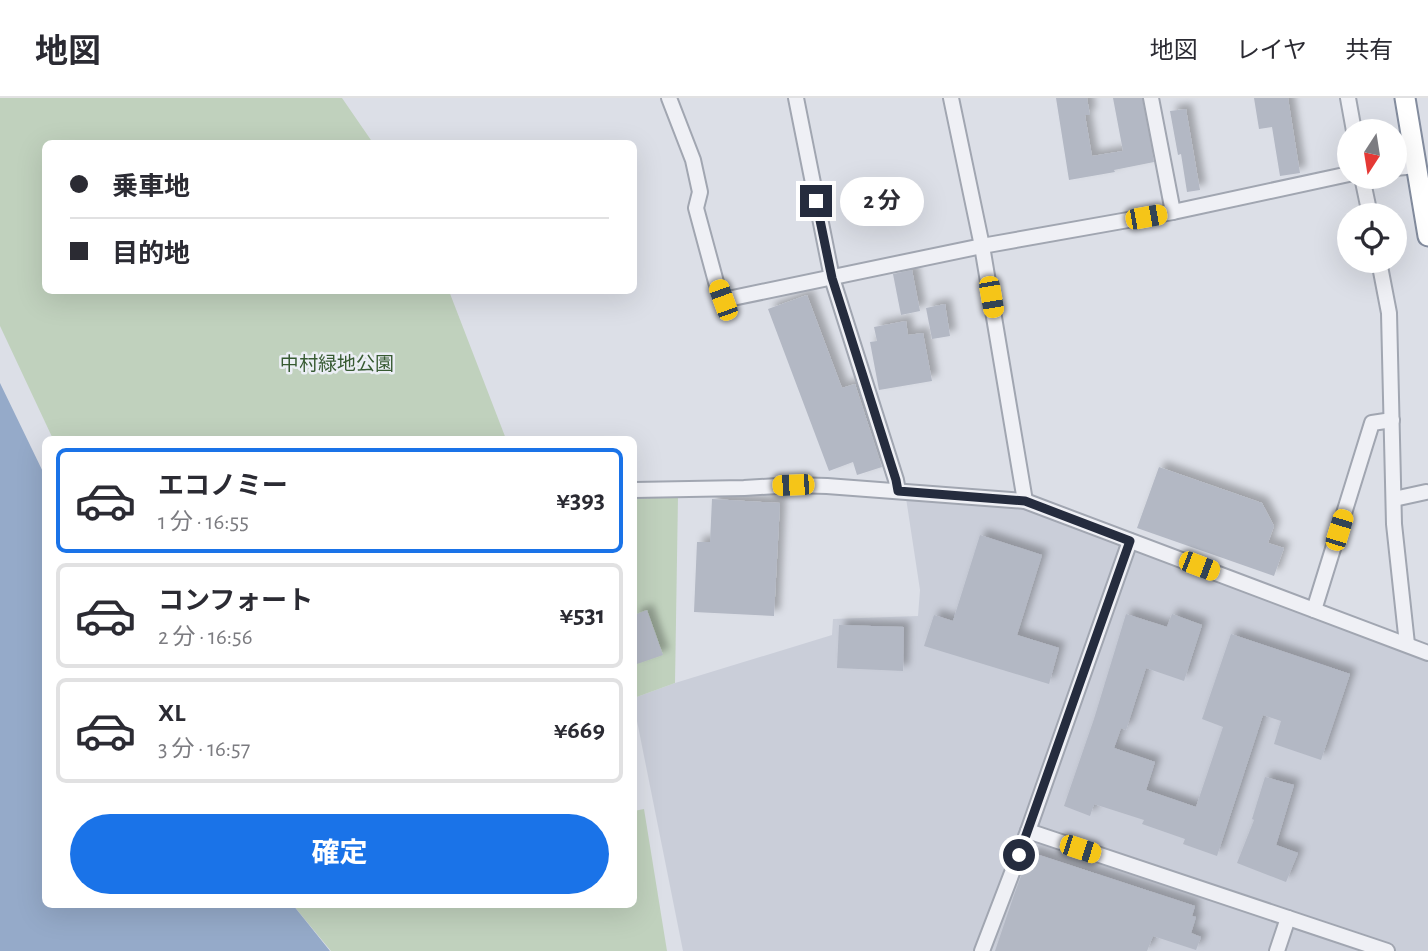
<!DOCTYPE html>
<html lang="ja">
<head>
<meta charset="utf-8">
<style>
	body { margin:0; font-family:"Alegreya Sans","Noto Sans JP",sans-serif; background:#f2f2f3; color:#2b2b33; height:100vh; display:flex; flex-direction:column; font-size:26px; white-space:nowrap }
	* { box-sizing:border-box; margin:0 }
	p { font-size:23px; color:#7c7c81 }
	.icon { flex:none; width:38px; height:38px; fill:none; stroke:currentColor; stroke-width:2; stroke-linecap:round; stroke-linejoin:round }
	.map { position:relative; flex:1; overflow:hidden }
	.details { position:absolute; left:42px; top:338px; width:595px; height:472px; display:flex; flex-direction:column; background:#fff; border-radius:10px; box-shadow:0 7px 28px #0002 }
	.details>* { flex:none }
	.guide { position:absolute; left:42px; top:42px; width:595px; height:154px; border-radius:10px; box-shadow:0 7px 28px #0002; display:grid; align-content:center; height:154px; padding:0 28px; background:#fff }
	.needle { width:46px; rotate:192deg }
	.tools { position:absolute; left:1337px; top:21px; display:grid; gap:14px }
	.tools a { display:grid; place-items:center; width:70px; height:70px; border-radius:50%; background:#fff; box-shadow:0 7px 28px #0002; font-size:35px }
	.end { position:absolute; width:32px; height:32px; margin:-16px; border:9px solid #252c3e; background:#fff; box-shadow:0 0 0 4px #fff }
	.from { border-radius:50% }
	.bubble { position:absolute; height:49px; border-radius:24px; background:#fff; box-shadow:0 7px 28px #0002; font-size:23px; font-weight:700; line-height:49px; text-align:center }
	.car { position:absolute; width:21px; height:42px; margin:-21px -10px; border-radius:9px; box-shadow:0 0 5px 2px #0007; background:linear-gradient(#f5c518 24%,#345 0 40%,#f5c518 0 76%,#345 0 86%,#f5c518 0) }
	.guide b { display:flex; align-items:center; gap:24px; height:66px; font-size:26px }
	.guide b+b { border-top:2px solid #e1e1e2 }
	.guide i { width:18px; height:18px; background:#2b2b33 }
	ul { padding:12px 0 0; list-style:none }
	li { display:flex; align-items:center; gap:21px; height:105px; margin:0 14px 10px; padding:0 14px; border:4px solid #e1e1e2; border-radius:10px }
	li div { flex:1 }
	li b { display:block; font-size:26px }
	li em { font-style:normal; font-weight:700 }
	li.active { border-color:#1a73e8 }
	li>.icon { width:63px; height:63px; stroke-width:1.5 }
	.primary-button { display:flex; gap:14px; margin-top:auto; padding:14px 28px }
	.primary-button a { flex:1; height:80px; border-radius:42px; background:#1a73e8; color:#fff; font-size:28px; font-weight:700; line-height:80px; text-align:center }
	header { display:flex; align-items:center; gap:42px; box-sizing:border-box; height:98px; padding:0 35px; background:#fff; border-bottom:2px solid #e1e1e2 }
	header strong { font-size:33px }
	nav { display:flex; gap:38px; margin-inline-start:auto; font-size:24px }
	.map>svg:first-child { display:block }
	.built { fill:#caced9 }
	.green { fill:#c0d1bd }
	.water { fill:#95aac9 }
	.building { fill:#b3b8c4; filter:url(#shadow) }
	.lines { fill:none; stroke-linecap:round; stroke-linejoin:round }
	.minor-casing { stroke:#a1a6b1; stroke-width:18 }
	.highway-casing { stroke:#838c9e; stroke-width:23 }
	.minor { stroke:#eff0f5; stroke-width:14 }
	.highway { stroke:#fff; stroke-width:19 }
	.route { stroke:#252c3e; stroke-width:9 }
	.labels { text-anchor:middle; dominant-baseline:central; stroke-width:5; stroke-linejoin:round; paint-order:stroke }
	.park-label { font-size:19px; fill:#375a32; stroke:#ebeef5 }
</style>
</head>
<body>
<header>
<strong>地図</strong>
<nav><a>地図</a><a>レイヤ</a><a>共有</a></nav>
</header>
<div class="map">
<svg width="1428" height="853" viewBox="0 0 1428 853">
	<defs>
		<filter id="shadow"><feDropShadow dx="6" dy="-6" stdDeviation="3.5" flood-color="#0004"/></filter>
	</defs>
	<rect width="100%" height="100%" fill="#dcdfe7"/>
	<path class="built" d="M906,400l116,9 406,154v290h-745l-49,-245v-8l41,-15 157,-48 1,-16 85,-3 2,-26z"/>
	<g class="green">
		<path d="M0,0h342l31,45 -327,1v146l403,1 57,148h-453l-53,-113z"/>
		<path d="M678,398l-3,187 -41,15v-201z"/>
		<path d="M644,711l23,142h-336l-38,-46h341v-94z"/>
	</g>
	<path class="water" d="M0,285l45,93 1,429h247l37,46h-330z"/>
	<g class="building">
		<path d="M1056,0h31l3,17h-5l7,41 31,-5 -10,-53h29l12,64 -40,8 1,2 -46,8z"/>
		<path d="M1254,0h34l12,75 -20,3 -8,-49 -13,2z"/>
		<path d="M1186,11l14,81 -13,2 -6,-38 -3,1 -8,-44z"/>
		<path d="M912,172l8,41 -19,4 -8,-41z"/>
		<path d="M807,197l35,93 13,-4 27,83 -25,8 -4,-13 -24,9 -61,-162z"/>
		<path d="M945,206l5,32 -18,3 -6,-31z"/>
		<path d="M906,223l2,14 15,-2 9,48 -53,9 -9,-48 7,-1 -3,-14z"/>
		<path d="M1159,369l103,36 12,23 -6,17 16,5 -10,28 -137,-48z"/>
		<path d="M712,401l68,4 -6,113 -80,-4 3,-70h13z"/>
		<path d="M980,437l62,20 -25,80 42,13 -10,36 -125,-38 10,-31 19,6z"/>
		<path d="M647,512l16,45 -29,10v-50z"/>
		<path d="M1126,516l41,13 5,-13 30,11 -18,56 -38,-13 -20,62 -5,-2 -7,20 41,14 -9,28 50,17 27,-80 -21,-8 29,-85 119,40 -29,86 -47,-16 7,-23 -18,-6 -46,141 -34,-12 2,-5 -43,-15 2,-4 -50,-16 -4,12 -26,-10 30,-87z"/>
		<path d="M839,527l65,2 -1,44 -66,-3z"/>
		<path d="M1265,679l29,8 -18,60 22,8 -12,29 -49,-19 17,-43 -2,-1z"/>
		<path d="M1030,754l165,54 -3,10 4,1 -5,16 10,4 -5,13 -43,-14 -6,15h-152l19,-56z"/>
	</g>
	<g class="lines">
		<defs>
			<g id="minor">
				<path d="M669,0l24,62 7,32 -4,16 20,74 7,18 259,-54 191,-34 176,-38"/>
				<path d="M796,0l36,180 64,202 2,11"/>
				<path d="M951,0l31,148 43,255"/>
				<path d="M1151,0l22,114"/>
				<path d="M1348,0l6,33"/>
				<path d="M1395,70l21,-2"/>
				<path d="M1362,79l8,38"/>
				<path d="M1379,163l10,52 5,211 13,120"/>
				<path d="M634,392l110,-2 49,-3 34,1 198,15 403,152"/>
				<path d="M1394,401l32,-7"/>
				<path d="M1314,512l58,-187 20,-3"/>
				<path d="M1028,733l359,120"/>
				<path d="M982,853l46,-120 102,-290"/>
				<path d="M1277,853l11,-33"/>
			</g>
			<path id="highway" d="M1405,0l23,138"/>
		</defs>
		<use href="#minor" class="minor-casing"/>
		<use href="#highway" class="highway-casing"/>
		<use href="#minor" class="minor"/>
		<use href="#highway" class="highway"/>
	</g>
	<g class="lines">
		<path class="route" d="M816,103l16,77 64,202 2,11 127,10 105,40 -111,314"/>
	</g>
	<g class="labels">
		<g class="park-label">
			<text x="337" y="266">中村緑地公園</text>
		</g>
	</g>
</svg>
<div class="tools">
<a><svg class="needle" viewBox="-14 -14 28 28"><path d="M0-13l5 13h-10z" fill="#e53935"/><path d="M0 13l5-13h-10z" fill="#7c7c81"/></svg></a>
<a><svg class="icon" aria-label="locate" viewBox="0 0 24 24"><circle cx="12" cy="12" r="6"/><path d="M12 2v4M12 18v4M2 12h4M18 12h4"/></svg></a>
</div>
<i class="end from" style="left:1019px;top:757px"></i>
<i class="end" style="left:816px;top:103px"></i>
<div class="bubble" style="left:840px;top:79px;width:84px">2 分</div>
<i class="car" style="left:1146px;top:119px;rotate:80deg"></i>
<i class="car" style="left:991px;top:199px;rotate:170deg"></i>
<i class="car" style="left:723px;top:202px;rotate:340deg"></i>
<i class="car" style="left:793px;top:387px;rotate:268deg"></i>
<i class="car" style="left:1339px;top:432px;rotate:17deg"></i>
<i class="car" style="left:1199px;top:468px;rotate:111deg"></i>
<i class="car" style="left:1080px;top:751px;rotate:108deg"></i>
<div class="guide">
<b><i class="from"></i>乗車地</b>
<b><i></i>目的地</b>
</div>
<section class="details">
<ul>
<li class="active"><svg class="icon" aria-label="car" viewBox="0 0 24 24"><path d="M5 17H2v-5l4-1 3-4h7l3 4 3 1v5h-3M9 17h6M6 11h13"/><circle cx="7" cy="17" r="2"/><circle cx="17" cy="17" r="2"/></svg><div><b>エコノミー</b><p>1 分 · 16:55</p></div><em>¥393</em></li>
<li><svg class="icon" aria-label="car" viewBox="0 0 24 24"><path d="M5 17H2v-5l4-1 3-4h7l3 4 3 1v5h-3M9 17h6M6 11h13"/><circle cx="7" cy="17" r="2"/><circle cx="17" cy="17" r="2"/></svg><div><b>コンフォート</b><p>2 分 · 16:56</p></div><em>¥531</em></li>
<li><svg class="icon" aria-label="car" viewBox="0 0 24 24"><path d="M5 17H2v-5l4-1 3-4h7l3 4 3 1v5h-3M9 17h6M6 11h13"/><circle cx="7" cy="17" r="2"/><circle cx="17" cy="17" r="2"/></svg><div><b>XL</b><p>3 分 · 16:57</p></div><em>¥669</em></li>
</ul>
<div class="primary-button"><a>確定</a></div>
</section>
</div>
</body>
</html>
